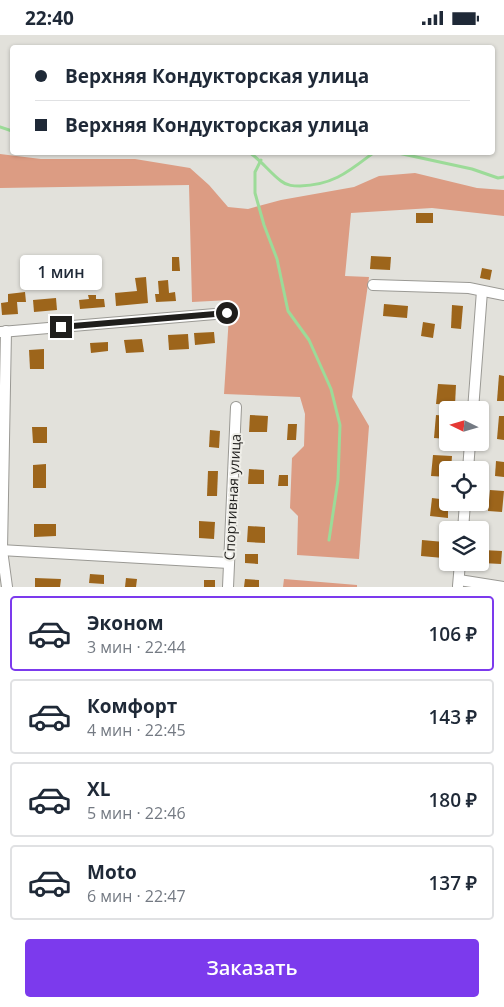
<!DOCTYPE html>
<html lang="ru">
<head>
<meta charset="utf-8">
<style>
	body { margin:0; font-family:"Open Sans",sans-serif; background:#f6f6f7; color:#1f2937; height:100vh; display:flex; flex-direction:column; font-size:19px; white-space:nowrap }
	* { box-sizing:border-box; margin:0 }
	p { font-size:16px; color:#747a83 }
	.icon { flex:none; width:28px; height:28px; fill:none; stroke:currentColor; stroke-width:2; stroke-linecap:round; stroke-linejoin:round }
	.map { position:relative; height:552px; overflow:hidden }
	.side { display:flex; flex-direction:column; background:#fff; flex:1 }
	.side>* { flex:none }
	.banner { position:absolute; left:10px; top:10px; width:485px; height:110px; border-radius:5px; box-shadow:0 1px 4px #0004; display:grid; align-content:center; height:110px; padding:0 25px; background:#fff }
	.needle { width:32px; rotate:275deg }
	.controls { position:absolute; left:439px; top:366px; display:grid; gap:10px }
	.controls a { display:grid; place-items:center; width:50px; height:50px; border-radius:5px; background:#fff; box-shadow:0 1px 4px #0004; font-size:25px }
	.end { position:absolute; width:22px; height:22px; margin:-11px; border:6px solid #1f1e1c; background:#fff; box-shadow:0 0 0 2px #fff }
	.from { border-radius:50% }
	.bubble { position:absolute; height:35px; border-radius:5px; background:#fff; box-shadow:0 1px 4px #0004; font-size:16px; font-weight:600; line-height:35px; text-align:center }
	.banner b { display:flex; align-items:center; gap:18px; height:48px; font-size:19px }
	.banner b+b { border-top:1px solid #e0e1e3 }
	.banner i { width:12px; height:12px; background:#1f2937 }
	ul { padding:9px 0 0; list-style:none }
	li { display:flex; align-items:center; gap:15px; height:75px; margin:0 10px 8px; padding:0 15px; border:2px solid #e0e1e3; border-radius:5px }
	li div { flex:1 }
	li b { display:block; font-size:19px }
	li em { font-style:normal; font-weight:600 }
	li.active { border-color:#7c3aed }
	li>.icon { width:45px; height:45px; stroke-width:1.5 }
	.action { display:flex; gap:10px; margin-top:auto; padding:10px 25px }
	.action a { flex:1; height:58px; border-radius:5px; background:#7c3aed; color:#fff; font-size:20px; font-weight:600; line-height:58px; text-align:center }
	.status { display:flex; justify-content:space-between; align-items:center; height:35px; padding:0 25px; background:#fff; direction:ltr }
	.status svg { height:14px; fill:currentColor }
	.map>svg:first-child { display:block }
	.green { fill:#dc9c83 }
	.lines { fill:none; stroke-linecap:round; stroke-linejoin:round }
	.stream { stroke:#9cdb98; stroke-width:3 }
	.building { fill:#9d651b }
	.street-casing { stroke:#9a9994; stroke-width:12 }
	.street { stroke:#fff; stroke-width:10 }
	.route { stroke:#1f1e1c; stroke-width:6 }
	.labels { text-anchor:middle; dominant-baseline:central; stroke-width:4; stroke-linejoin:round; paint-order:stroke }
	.street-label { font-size:14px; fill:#1f1e1c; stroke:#efeee8 }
</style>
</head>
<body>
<div class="status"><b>22:40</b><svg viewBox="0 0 49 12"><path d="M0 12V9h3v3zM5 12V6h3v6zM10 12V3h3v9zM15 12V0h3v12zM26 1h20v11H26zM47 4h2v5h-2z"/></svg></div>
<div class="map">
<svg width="504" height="552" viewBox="0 0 504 552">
	<rect width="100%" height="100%" fill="#e2e1db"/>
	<g class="green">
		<path d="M0,119l41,5h94l55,9 19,17 19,22 20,2 33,-9 73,-13 25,-11 36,-3 62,15 27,2v26l-72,-8 -81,5 -6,63 24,1 -17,120 17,29 -10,133 -62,-4 1,-39 -8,-8 2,-50 12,-12 1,-32 -5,-17 -76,-3 6,-94 -38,2 -3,-117 -189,3z"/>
		<path d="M284,544l73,6v2h-74z"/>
	</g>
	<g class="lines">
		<g class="stream">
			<path d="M0,92l12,4"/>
			<path d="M250,118c12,8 20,20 31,28 6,5 13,5 19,5 33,-1 48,-14 73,-33h4"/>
			<path d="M398,118l74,16 26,9 6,-1"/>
			<path d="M261,125l-6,12v21l9,32 13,34 11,52 21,29 22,49 9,36 -2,55 -9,60"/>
		</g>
	</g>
	<g class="building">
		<rect x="416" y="178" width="17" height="10"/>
		<path d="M371,221l20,1 -1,13 -20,-1z"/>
		<path d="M172,222h7l1,14h-8z"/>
		<path d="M482,233l10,2 -2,10 -10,-2z"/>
		<path d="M47,236l17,1v13l-18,-1z"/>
		<path d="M146,242l2,26 -32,3 -1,-13 22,-2 -2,-13z"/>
		<path d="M168,245l1,13 6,-1 1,9 -20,1 -1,-8h4l-1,-13z"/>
		<path d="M25,257l1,10h-9l1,12 -16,1 -1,-12 7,-1v-8z"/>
		<path d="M88,260h8v4h8l1,8 -25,2 -1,-9 10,-1z"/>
		<path d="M56,263l1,12 -23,2 -1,-12z"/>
		<path d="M384,269l24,2 -1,12 -24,-2z"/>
		<path d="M452,270l11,1 -2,23 -10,-1z"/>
		<path d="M423,287l12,2 -2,14 -12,-2z"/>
		<path d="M214,297l1,11 -20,2 -1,-12z"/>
		<path d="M188,299l1,15 -20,1 -1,-15z"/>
		<path d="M142,304l2,13 -18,1 -2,-13z"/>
		<path d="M108,307v9l-17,2 -1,-10z"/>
		<path d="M44,314v20h-14l-1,-19z"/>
		<path d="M499,340l5,1v25h-7z"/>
		<path d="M438,349l18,1 -1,20 -19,-1z"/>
		<path d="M250,380l18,1 -1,16h-18z"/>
		<path d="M436,380l12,1v23l-14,-1z"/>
		<path d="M499,381h5v24l-7,-1z"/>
		<path d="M288,389h9l-1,16h-9z"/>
		<path d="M32,392h15v16h-14z"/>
		<path d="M210,395l10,1 -1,17 -10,-1z"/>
		<path d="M433,420l19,1 -1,14h-3v7l-17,-1z"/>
		<path d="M496,426l8,1v15l-9,-1z"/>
		<path d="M46,429v24h-13v-23z"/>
		<path d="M249,434l15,1v14h-16z"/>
		<path d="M208,436h10l-1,25h-10z"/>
		<path d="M279,440h9v11h-10z"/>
		<path d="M490,455l14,1 -2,21 -14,-1z"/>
		<path d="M432,463l16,2v18l-18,-2z"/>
		<path d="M199,486l16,1 -1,17 -15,-1z"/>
		<path d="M34,489h22v12l-22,1z"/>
		<path d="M248,491l17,1v16l-18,-1z"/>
		<path d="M422,505l22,2 -1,16 -22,-2z"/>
		<path d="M483,515l19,1 -1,13 -19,-1z"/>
		<path d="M245,519h13v10l-13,-1z"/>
		<path d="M90,539l14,1v9l-15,-1z"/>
		<path d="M35,543l26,1 -1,8h-25z"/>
		<path d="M126,543l11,1 -1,8h-11z"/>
		<path d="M245,544l14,1v7h-15z"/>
		<rect x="204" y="545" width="11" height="7"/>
	</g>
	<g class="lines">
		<defs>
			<g id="street">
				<path d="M373,250l96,3 35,7"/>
				<path d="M6,296l-4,219 5,37"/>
				<path d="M1,297l226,-19"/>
				<path d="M473,375l9,-119"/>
				<path d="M468,435l2,-27"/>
				<path d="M463,495l2,-27"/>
				<path d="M0,515l229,13"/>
				<path d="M459,545l45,7"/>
				<path d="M458,551l2,-23"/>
				<path d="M228,552l8,-180"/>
			</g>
		</defs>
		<use href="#street" class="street-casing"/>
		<use href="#street" class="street"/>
	</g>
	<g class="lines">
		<path class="route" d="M61,292l166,-14"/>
	</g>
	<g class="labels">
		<g class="street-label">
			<text transform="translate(232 462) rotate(-87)">Спортивная улица</text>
		</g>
	</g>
</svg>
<div class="controls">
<a><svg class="needle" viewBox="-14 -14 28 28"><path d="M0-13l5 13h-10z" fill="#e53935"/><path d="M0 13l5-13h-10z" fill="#747a83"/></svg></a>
<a><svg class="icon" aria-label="locate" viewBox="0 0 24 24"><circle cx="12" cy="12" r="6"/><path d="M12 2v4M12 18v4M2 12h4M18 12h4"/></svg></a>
<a><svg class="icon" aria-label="layers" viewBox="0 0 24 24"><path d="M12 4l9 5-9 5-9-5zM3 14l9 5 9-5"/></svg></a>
</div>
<i class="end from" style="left:227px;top:278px"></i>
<i class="end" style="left:61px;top:292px"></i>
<div class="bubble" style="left:20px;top:220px;width:82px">1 мин</div>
<div class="banner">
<b><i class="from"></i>Верхняя Кондукторская улица</b>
<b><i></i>Верхняя Кондукторская улица</b>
</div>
</div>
<section class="side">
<ul>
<li class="active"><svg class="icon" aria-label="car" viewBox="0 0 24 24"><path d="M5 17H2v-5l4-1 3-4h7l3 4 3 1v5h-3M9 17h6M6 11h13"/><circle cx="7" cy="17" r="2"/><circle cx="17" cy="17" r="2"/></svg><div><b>Эконом</b><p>3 мин · 22:44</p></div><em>106 ₽</em></li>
<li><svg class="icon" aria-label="car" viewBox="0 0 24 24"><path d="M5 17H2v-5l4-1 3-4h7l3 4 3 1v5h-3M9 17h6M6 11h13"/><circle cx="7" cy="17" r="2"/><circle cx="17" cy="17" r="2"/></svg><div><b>Комфорт</b><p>4 мин · 22:45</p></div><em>143 ₽</em></li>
<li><svg class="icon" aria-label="car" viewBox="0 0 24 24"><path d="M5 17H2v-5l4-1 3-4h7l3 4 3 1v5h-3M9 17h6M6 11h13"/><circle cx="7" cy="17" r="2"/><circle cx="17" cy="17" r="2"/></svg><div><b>XL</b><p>5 мин · 22:46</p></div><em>180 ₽</em></li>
<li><svg class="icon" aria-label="car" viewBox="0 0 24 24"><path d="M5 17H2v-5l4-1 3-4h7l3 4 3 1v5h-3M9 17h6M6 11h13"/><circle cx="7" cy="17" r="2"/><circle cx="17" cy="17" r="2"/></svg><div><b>Moto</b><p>6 мин · 22:47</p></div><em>137 ₽</em></li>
</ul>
<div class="action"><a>Заказать</a></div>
</section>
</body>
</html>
